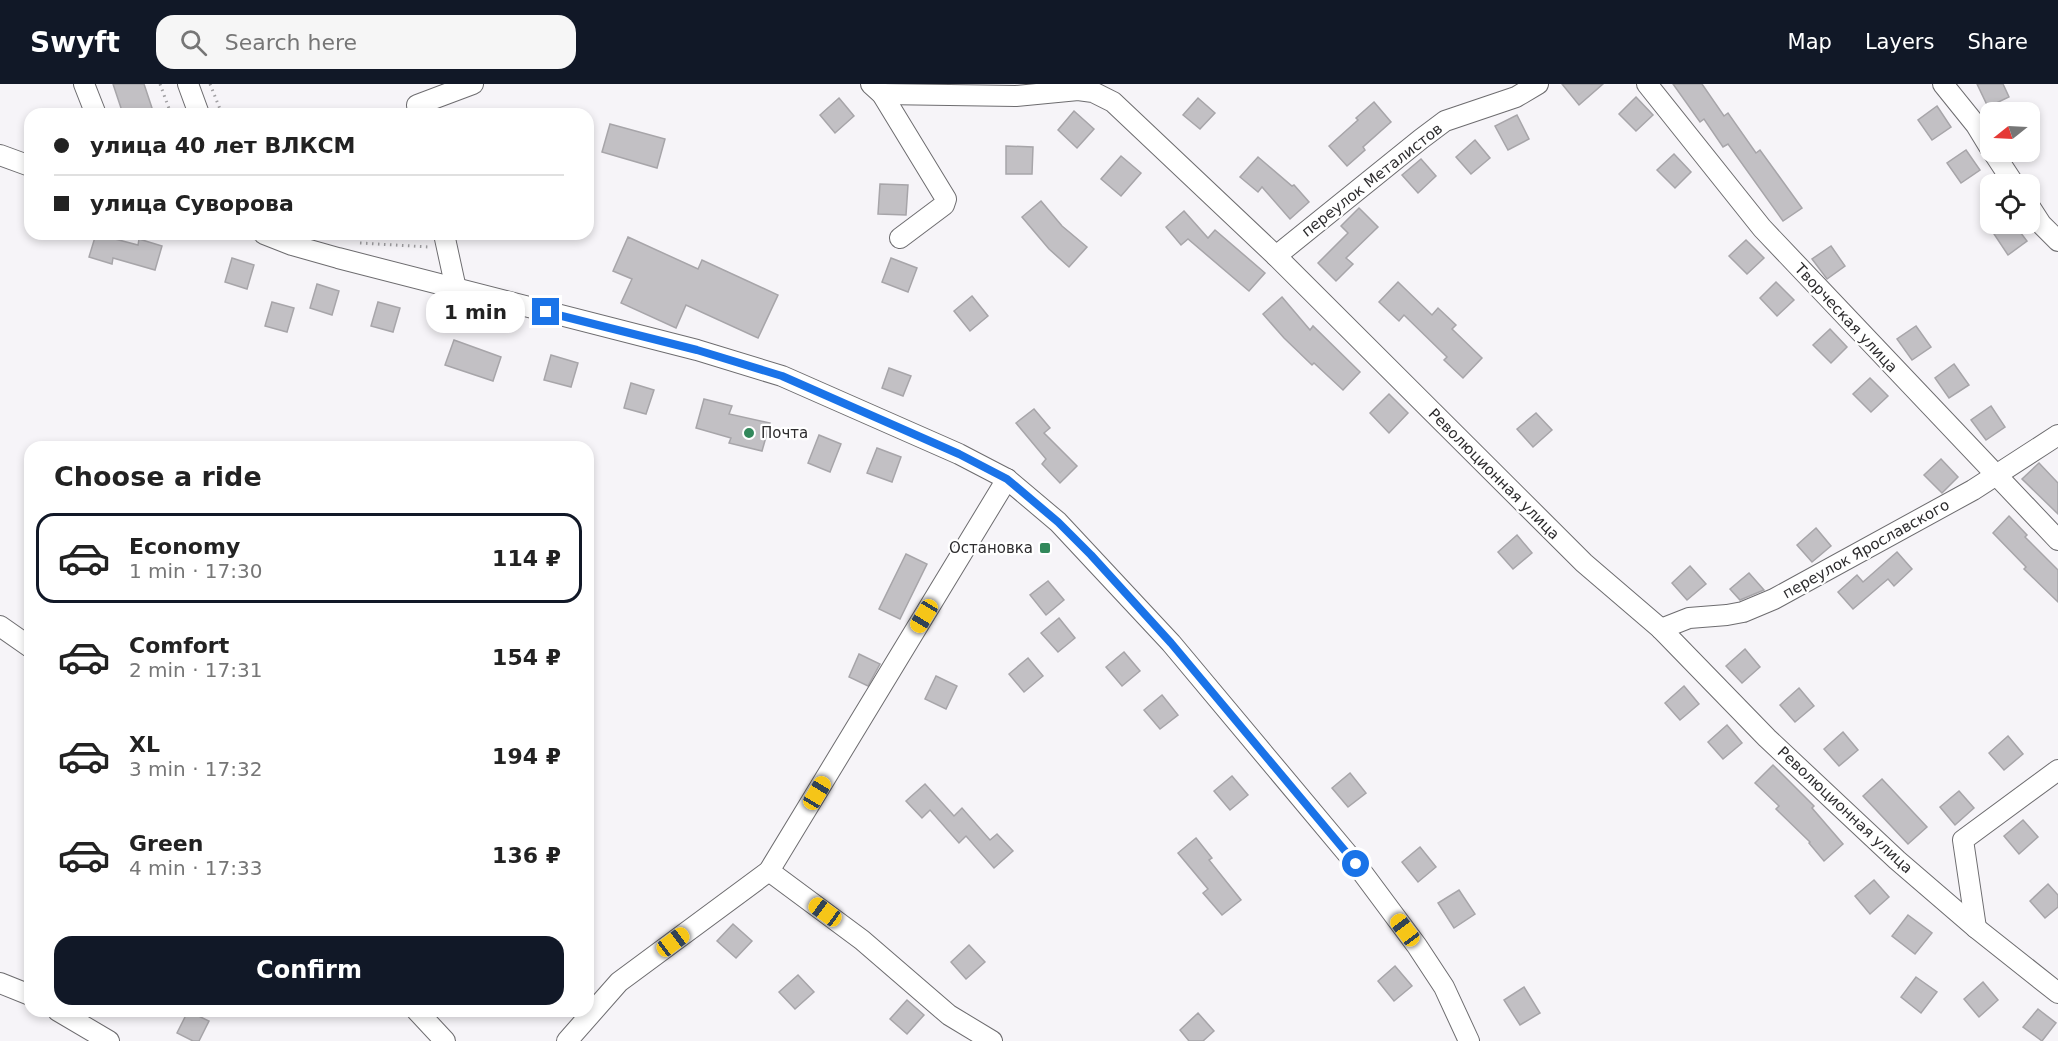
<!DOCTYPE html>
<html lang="en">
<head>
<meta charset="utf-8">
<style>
	body { margin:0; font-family:"DejaVu Sans",sans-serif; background:#f6f6f6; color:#222; height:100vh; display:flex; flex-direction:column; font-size:22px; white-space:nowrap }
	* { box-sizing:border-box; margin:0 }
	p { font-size:20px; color:#767676 }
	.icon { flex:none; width:33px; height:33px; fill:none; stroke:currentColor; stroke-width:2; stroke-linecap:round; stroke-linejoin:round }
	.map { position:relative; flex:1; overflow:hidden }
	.side { position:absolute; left:24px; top:357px; width:570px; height:576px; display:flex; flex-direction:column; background:#fff; border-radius:18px; box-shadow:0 3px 9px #0003 }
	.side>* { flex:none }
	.top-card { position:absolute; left:24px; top:24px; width:570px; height:132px; border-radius:18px; box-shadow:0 3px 9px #0003; display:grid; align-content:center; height:132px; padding:0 30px; background:#fff }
	.needle { width:39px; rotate:252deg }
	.fabs { position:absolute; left:1980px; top:18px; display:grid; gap:12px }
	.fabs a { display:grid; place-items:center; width:60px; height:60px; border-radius:12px; background:#fff; box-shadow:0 3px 9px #0003; font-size:30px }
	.end { position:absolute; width:27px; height:27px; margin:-14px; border:8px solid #1a73e8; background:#fff; box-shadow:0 0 0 3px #fff }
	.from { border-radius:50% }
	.bubble { position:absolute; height:42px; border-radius:18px; background:#fff; box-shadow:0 3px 9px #0003; font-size:20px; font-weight:800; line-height:42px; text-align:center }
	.car { position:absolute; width:18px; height:36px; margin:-18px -9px; border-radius:8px; box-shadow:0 0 4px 2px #0007; background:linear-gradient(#f5c518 24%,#345 0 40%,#f5c518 0 76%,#345 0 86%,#f5c518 0) }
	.top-card b { display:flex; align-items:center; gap:21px; height:57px; font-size:22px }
	.top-card b+b { border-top:2px solid #e0e0e0 }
	.top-card i { width:15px; height:15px; background:#222 }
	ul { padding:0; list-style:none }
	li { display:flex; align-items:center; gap:18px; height:90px; margin:0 12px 9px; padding:0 18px; border:3px solid transparent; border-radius:18px }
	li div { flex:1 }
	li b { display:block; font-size:22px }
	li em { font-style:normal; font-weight:800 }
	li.current { border-color:#111827 }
	li>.icon { width:54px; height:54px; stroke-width:1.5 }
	h2 { padding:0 30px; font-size:27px; line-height:72px }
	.cta { display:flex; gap:12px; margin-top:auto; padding:12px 30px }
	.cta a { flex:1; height:69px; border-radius:18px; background:#111827; color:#fff; font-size:24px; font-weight:800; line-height:69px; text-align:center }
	header { display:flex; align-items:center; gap:36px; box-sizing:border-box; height:84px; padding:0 30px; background:#111827; color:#fff }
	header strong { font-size:28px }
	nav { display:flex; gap:33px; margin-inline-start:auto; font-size:21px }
	.search { width:420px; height:54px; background:#f6f6f6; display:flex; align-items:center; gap:15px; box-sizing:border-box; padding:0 21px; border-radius:18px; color:#767676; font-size:22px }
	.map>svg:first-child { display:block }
	.building { fill:#c2c0c4; stroke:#a7a5a9; stroke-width:1.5 }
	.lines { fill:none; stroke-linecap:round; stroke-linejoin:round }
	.minor-casing { stroke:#6d6c6f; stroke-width:22 }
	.path { stroke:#9f9ea1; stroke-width:3; stroke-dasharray:1.5 4.5; stroke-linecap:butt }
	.minor { stroke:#fff; stroke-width:20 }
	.route { stroke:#1a73e8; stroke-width:8 }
	.poi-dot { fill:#32885b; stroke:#fff; stroke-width:2 }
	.labels { text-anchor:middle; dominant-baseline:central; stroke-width:4.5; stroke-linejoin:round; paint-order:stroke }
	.street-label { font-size:15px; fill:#2d2c2e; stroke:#fff }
	.poi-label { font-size:15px; fill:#2d2c2e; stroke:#fff; text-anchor:start }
</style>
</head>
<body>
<header>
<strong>Swyft</strong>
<div class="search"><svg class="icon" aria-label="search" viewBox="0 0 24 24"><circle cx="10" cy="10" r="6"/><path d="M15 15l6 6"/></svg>Search here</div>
<nav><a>Map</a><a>Layers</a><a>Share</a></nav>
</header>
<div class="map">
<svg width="2058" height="957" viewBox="0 0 2058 957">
	<rect width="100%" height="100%" fill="#f6f4f8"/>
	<g class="building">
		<path d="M113,0h31l10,30h-31z"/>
		<path d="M1562,0h41l-24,21z"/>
		<path d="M1673,0h29l22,32 4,-3 28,40 4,-3 42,58 -19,13 -55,-77 -5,3 -19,-28 -4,3z"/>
		<path d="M1977,0h26l6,13 -21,10z"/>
		<path d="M1636,13l17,18 -17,16 -17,-17z"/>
		<path d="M839,14l15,18 -19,17 -15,-18z"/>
		<path d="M1198,14l17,15 -15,16 -17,-14z"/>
		<path d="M1374,18l17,20 -28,25 2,3 -18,16 -18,-20 29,-26 -2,-2z"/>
		<path d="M1937,22l14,21 -19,13 -14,-20z"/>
		<path d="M1074,27l20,18 -17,19 -19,-18z"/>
		<path d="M1517,31l12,24 -21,11 -13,-24z"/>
		<path d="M610,40l55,15 -8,29 -55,-16z"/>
		<path d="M1475,56l15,18 -19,16 -15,-17z"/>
		<path d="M1006,62l27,1 -1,27h-26z"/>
		<path d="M1966,66l14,20 -19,13 -14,-20z"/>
		<path d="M1674,70l17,18 -16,16 -18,-18z"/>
		<path d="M1121,72l20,17 -20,23 -20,-17z"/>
		<path d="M1258,73l34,29 2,-1 15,17 -19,17 -28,-32 -4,5 -18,-15z"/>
		<path d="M1421,75l15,17 -18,17 -16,-18z"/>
		<path d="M880,100l28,1 -2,30 -28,-1z"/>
		<path d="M1041,117l21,25 25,21 -18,20 -20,-18 -27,-32z"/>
		<path d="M1359,124l19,19 -32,31 7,6 -17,17 -18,-18 30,-30 -7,-7z"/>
		<path d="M1184,127l24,27 7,-8 50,43 -16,18 -61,-52 -7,6 -15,-18z"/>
		<path d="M2009,140h5l13,17 -19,14 -14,-21z"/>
		<path d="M96,150l42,11 1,-6 23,7 -7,24 -42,-12 -1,6 -23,-7z"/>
		<path d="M628,153l70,32 4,-9 76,35 -20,43 -72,-33 -10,23 -55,-25 11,-24 -19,-8z"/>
		<path d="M1746,156l18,18 -17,16 -18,-18z"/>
		<path d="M1831,162l14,20 -18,13 -15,-20z"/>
		<path d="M232,174l22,7 -7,24 -22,-7z"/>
		<path d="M891,174l26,10 -9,24 -26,-10z"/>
		<path d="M1398,198l34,33 6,-7 18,17 -4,4 30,29 -19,20 -19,-18 3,-3 -43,-42 -5,6 -20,-19z"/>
		<path d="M1776,198l18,18 -17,16 -17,-18z"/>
		<path d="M317,200l22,7 -7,24 -22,-7z"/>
		<path d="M972,212l16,20 -18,15 -16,-20z"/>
		<path d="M1282,213l28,33 3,-4 47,46 -17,18 -29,-27 -2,2 -28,-27 -21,-24z"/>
		<path d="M272,218l22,6 -7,24 -22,-6z"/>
		<path d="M378,218l22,6 -7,24 -22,-6z"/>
		<path d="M1916,242l15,21 -19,13 -15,-21z"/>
		<path d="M1830,245l17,18 -16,16 -18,-18z"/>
		<path d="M454,256l47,17 -8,24 -48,-16z"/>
		<path d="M551,271l27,8 -7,24 -27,-7z"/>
		<path d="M1954,280l15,21 -20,13 -14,-20z"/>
		<path d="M889,284l22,8 -8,20 -21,-8z"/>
		<path d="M1870,294l18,18 -17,16 -18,-18z"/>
		<path d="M631,299l23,7 -8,24 -22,-6z"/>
		<path d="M1389,310l19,19 -19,20 -19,-20z"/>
		<path d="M704,315l28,7 -3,8 41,9 -8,28 -33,-8 2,-5 -35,-10z"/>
		<path d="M1991,322l14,21 -19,13 -15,-20z"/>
		<path d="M1034,325l16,19 -6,5 33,33 -17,17 -18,-19 4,-5 -30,-36z"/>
		<path d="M1536,329l16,17 -19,17 -16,-18z"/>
		<path d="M819,351l22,9 -11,28 -22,-9z"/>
		<path d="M877,364l24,9 -9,25 -25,-9z"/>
		<path d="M1941,375l17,18 -16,16 -18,-18z"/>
		<path d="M2039,379l19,20v31l-36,-35z"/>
		<path d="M2009,432l18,19 -2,2 33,33v32l-34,-33 2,-2 -33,-34z"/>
		<path d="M1816,444l15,18 -19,16 -15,-17z"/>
		<path d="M1517,451l15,18 -19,16 -15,-17z"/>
		<path d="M1897,468l15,17 -18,17 -6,-7 -35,30 -15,-17 19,-17 6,7z"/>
		<path d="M906,470l21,10 -27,55 -21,-10z"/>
		<path d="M1690,482l16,18 -19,16 -15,-17z"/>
		<path d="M1749,489l15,17 -24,10 -10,-11z"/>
		<path d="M1048,497l16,19 -18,15 -16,-20z"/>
		<path d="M1059,534l16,20 -17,14 -17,-19z"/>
		<path d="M1745,565l15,18 -18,16 -16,-17z"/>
		<path d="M1124,568l16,19 -18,15 -16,-19z"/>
		<path d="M859,570l21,10 -12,22 -19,-9z"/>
		<path d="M1028,574l15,18 -19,16 -15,-18z"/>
		<path d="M936,592l21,10 -11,23 -21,-10z"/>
		<path d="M1684,602l15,18 -19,16 -15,-17z"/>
		<path d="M1799,604l15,18 -19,16 -15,-17z"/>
		<path d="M1162,611l16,20 -18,14 -16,-19z"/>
		<path d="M1727,641l15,18 -19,16 -15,-17z"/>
		<path d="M1843,648l15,18 -19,16 -15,-17z"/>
		<path d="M2008,652l15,18 -19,16 -15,-17z"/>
		<path d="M1773,681l41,41 -2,2 31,36 -19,17 -15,-18 1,-1 -34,-33 3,-3 -24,-23z"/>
		<path d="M1350,689l16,20 -18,14 -16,-19z"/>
		<path d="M1232,692l16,19 -18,15 -16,-19z"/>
		<path d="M1882,695l45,48 -19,17 -45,-48z"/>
		<path d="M925,700l29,32 8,-8 28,32 7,-6 16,17 -19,17 -28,-32 -7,7 -29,-33 -8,8 -16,-17z"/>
		<path d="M1959,707l15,17 -19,17 -15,-18z"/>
		<path d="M2023,736l15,17 -19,17 -15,-18z"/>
		<path d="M1196,754l16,20 -3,2 32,40 -19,15 -19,-22 5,-4 -30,-36z"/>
		<path d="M1420,763l16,20 -18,15 -16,-20z"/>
		<path d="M1874,796l15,17 -19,17 -15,-18z"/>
		<path d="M2048,800l10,11v12l-13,11 -15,-17z"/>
		<path d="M1459,806l16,24 -21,14 -16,-25z"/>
		<path d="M1908,831l24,18 -17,21 -23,-18z"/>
		<path d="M733,840l19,17 -16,17 -19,-17z"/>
		<path d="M969,861l16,17 -19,17 -15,-17z"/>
		<path d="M1395,882l17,20 -18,15 -16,-20z"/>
		<path d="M798,891l16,17 -19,17 -16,-17z"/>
		<path d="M1916,893l21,15 -16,21 -20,-16z"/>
		<path d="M1983,898l15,18 -19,17 -15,-18z"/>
		<path d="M1524,903l16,26 -20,12 -16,-25z"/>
		<path d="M907,916l17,15 -17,19 -17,-15z"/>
		<path d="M2038,925l18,14 -14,18 -19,-14z"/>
		<path d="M188,927l21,10 -10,20h-6l-16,-8z"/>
		<path d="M1198,929l16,18 -11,10h-14l-9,-11z"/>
	</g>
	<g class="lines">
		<defs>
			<g id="minor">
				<path d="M84,0l11,28 -1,2"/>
				<path d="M188,0l11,30"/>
				<path d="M871,0l11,10 64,105 -2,6 -44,33"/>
				<path d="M1647,0l115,144 296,312"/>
				<path d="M1943,0l33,41 14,23"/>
				<path d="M882,10l134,2 62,-6 15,2 20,10 163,154 308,307 77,66 106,109 130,122 79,68 82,65"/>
				<path d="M418,30l-1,-9 56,-21"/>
				<path d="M1993,68l21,32"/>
				<path d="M0,71l30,11"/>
				<path d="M2030,123l11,17 17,17"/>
				<path d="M264,150l28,11 46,13 359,92 85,26 177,78 48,25 51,43 113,121 185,221 61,82 27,41 25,54"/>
				<path d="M444,150l12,55"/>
				<path d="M1276,172l145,-117 24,-18 71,-24 22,-13"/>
				<path d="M0,542l30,21"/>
				<path d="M1661,545l28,-11 38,-3 16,-3 31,-13 199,-109 85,-55"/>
				<path d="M769,787l93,69 87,75 43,26"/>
				<path d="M1976,844l-13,-88 95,-70"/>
				<path d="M0,899l30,12"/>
				<path d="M58,927l51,30"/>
				<path d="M417,927l28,30"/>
				<path d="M567,957l52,-59 150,-111 238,-392"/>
			</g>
		</defs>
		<use href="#minor" class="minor-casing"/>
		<g class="path">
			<path d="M160,0l11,30"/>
			<path d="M210,0l12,30"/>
			<path d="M360,159l69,4"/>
		</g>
		<use href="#minor" class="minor"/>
	</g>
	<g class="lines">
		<path class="route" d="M546,228l151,38 85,26 177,78 48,25 51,43 33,33 80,88 185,221"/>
	</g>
	<g class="poi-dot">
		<circle cx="749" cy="349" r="6"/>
		<rect x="1039" y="458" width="12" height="12" rx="3"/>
	</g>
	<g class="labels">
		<g class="street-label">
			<text transform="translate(1372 96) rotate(-38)">переулок Металистов</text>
			<text transform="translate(1846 234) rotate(47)">Творческая улица</text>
			<text transform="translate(1494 390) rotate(45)">Революционная улица</text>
			<text transform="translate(1866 465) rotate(-29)">переулок Ярославского</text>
			<text transform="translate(1845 726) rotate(43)">Революционная улица</text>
		</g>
		<g class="poi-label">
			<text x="761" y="349">Почта</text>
			<text x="1033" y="464" text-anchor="end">Остановка</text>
		</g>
	</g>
</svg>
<div class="fabs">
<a><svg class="needle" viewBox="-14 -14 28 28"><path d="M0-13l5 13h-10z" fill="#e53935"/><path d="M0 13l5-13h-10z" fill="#767676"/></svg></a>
<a><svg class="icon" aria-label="locate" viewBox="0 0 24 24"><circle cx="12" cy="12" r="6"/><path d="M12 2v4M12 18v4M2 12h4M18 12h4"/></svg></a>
</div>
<i class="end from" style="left:1356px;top:780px"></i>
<i class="end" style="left:546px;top:228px"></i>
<div class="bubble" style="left:426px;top:207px;width:99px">1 min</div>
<i class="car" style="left:924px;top:532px;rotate:211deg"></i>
<i class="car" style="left:817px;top:709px;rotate:31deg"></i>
<i class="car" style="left:825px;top:828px;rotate:306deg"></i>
<i class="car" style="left:1405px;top:846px;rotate:323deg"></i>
<i class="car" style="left:673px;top:858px;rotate:53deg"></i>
<div class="top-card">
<b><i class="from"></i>улица 40 лет ВЛКСМ</b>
<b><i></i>улица Суворова</b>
</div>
<section class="side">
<h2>Choose a ride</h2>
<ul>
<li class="current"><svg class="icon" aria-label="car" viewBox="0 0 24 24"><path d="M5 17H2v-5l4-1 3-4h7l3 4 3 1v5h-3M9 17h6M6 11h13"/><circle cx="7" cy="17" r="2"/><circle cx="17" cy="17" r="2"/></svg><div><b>Economy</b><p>1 min · 17:30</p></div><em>114 ₽</em></li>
<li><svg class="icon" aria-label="car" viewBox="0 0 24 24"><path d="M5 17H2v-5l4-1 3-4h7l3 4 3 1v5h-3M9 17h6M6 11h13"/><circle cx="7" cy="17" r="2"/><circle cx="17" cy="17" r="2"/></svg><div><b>Comfort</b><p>2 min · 17:31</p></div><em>154 ₽</em></li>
<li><svg class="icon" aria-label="car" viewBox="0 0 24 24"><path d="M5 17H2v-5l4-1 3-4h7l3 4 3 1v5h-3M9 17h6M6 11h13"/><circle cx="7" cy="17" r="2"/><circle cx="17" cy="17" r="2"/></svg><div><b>XL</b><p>3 min · 17:32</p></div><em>194 ₽</em></li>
<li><svg class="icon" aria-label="car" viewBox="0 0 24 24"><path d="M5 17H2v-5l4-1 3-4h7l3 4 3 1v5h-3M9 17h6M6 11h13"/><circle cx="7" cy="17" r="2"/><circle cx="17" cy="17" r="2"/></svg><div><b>Green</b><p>4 min · 17:33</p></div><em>136 ₽</em></li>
</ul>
<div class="cta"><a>Confirm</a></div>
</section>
</div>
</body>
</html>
